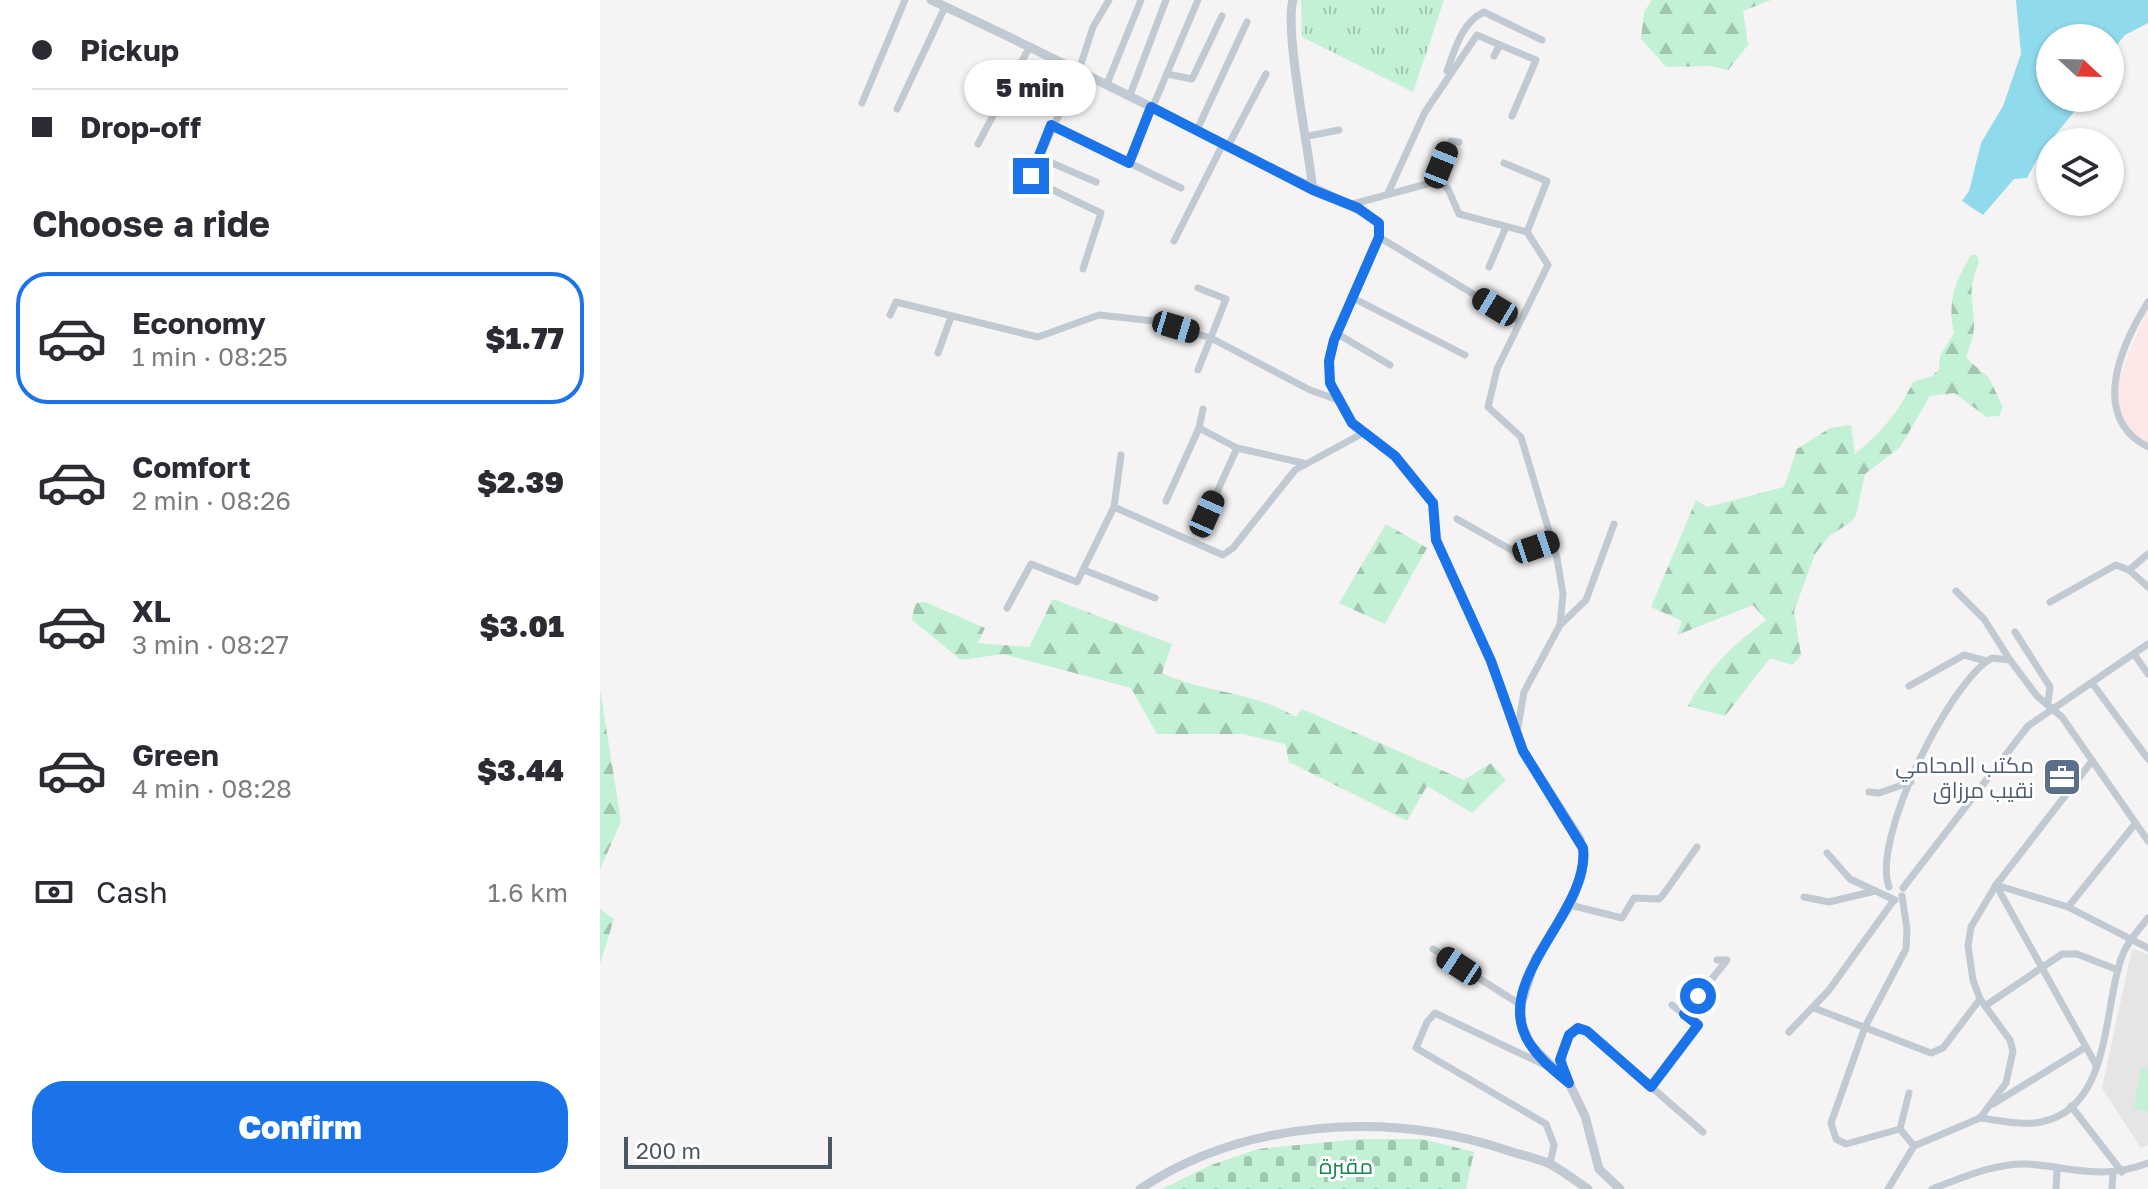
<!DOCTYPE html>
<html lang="en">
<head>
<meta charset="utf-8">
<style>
	body { margin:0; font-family:"Golos Text",Cairo,sans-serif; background:#f2f2f3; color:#2b2b33; height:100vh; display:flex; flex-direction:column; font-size:30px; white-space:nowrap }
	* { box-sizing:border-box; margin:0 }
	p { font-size:26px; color:#7c7c81 }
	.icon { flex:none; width:44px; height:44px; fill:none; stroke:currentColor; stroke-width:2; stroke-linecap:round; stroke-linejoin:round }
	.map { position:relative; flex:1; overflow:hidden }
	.side { display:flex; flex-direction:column; background:#fff; width:600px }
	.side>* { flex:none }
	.hud { display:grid; align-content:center; height:176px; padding:0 32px; background:#fff }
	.needle { width:52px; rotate:112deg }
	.buttons { position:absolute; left:1436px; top:24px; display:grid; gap:16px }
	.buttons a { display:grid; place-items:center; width:88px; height:88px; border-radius:50%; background:#fff; box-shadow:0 2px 6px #0004; font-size:40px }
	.scale { position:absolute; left:24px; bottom:20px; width:208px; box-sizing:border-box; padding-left:8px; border:4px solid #4a5661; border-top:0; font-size:22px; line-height:28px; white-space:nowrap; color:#4a5661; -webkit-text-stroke:6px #fff; paint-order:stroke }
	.end { position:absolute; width:36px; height:36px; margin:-18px; border:10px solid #1a73e8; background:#fff; box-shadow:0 0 0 4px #fff }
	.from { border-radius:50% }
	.bubble { position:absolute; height:56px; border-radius:28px; background:#fff; box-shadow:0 2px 6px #0004; font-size:26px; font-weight:800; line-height:56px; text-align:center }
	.car { position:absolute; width:24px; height:48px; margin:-24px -12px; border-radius:10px; box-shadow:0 0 6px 2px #0007; background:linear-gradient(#222 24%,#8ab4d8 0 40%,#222 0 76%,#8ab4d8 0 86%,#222 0) }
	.hud b { display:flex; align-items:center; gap:28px; height:76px; font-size:30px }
	.hud b+b { border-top:2px solid #e1e1e2 }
	.hud i { width:20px; height:20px; background:#2b2b33 }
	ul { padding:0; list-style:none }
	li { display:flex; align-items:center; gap:24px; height:132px; margin:0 16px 12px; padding:0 16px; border:4px solid transparent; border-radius:32px }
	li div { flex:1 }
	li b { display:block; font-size:30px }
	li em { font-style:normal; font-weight:800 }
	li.current { border-color:#1a73e8 }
	li>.icon { width:72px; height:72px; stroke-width:1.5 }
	h2 { padding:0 32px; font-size:36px; line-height:96px }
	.pay { display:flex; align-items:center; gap:20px; height:88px; padding:0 32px; font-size:30px }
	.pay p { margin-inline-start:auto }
	.action { display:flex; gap:16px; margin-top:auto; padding:16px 32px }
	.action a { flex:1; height:92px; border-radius:32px; background:#1a73e8; color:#fff; font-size:32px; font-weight:800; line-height:92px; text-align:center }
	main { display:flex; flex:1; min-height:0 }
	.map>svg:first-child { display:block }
	.education { fill:#e6e4e5 }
	.medical { fill:#fce8e6 }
	.grass { fill:url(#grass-tufts) }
	.forest { fill:url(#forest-firs) }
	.cemetery { fill:url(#cemetery-stones) }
	.pitch { fill:#c3f1d5 }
	.water { fill:#90daee }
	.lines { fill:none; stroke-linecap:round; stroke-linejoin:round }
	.minor { stroke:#c1cad2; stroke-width:7 }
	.tertiary { stroke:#c1cad2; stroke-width:9 }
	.route { stroke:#1a73e8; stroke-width:10 }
	.labels { text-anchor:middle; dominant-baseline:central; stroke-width:6; stroke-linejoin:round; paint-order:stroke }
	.service-label { font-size:22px; fill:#4e5e75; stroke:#fff; text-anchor:end }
	.park-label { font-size:22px; fill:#17864f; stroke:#fff }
</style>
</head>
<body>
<main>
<section class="side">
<div class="hud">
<b><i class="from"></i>Pickup</b>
<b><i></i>Drop-off</b>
</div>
<h2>Choose a ride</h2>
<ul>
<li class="current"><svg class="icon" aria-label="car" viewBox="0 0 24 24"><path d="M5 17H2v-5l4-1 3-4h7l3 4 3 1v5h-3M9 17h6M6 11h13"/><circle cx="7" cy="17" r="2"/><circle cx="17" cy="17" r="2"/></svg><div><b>Economy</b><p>1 min · 08:25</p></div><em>$1.77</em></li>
<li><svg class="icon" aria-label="car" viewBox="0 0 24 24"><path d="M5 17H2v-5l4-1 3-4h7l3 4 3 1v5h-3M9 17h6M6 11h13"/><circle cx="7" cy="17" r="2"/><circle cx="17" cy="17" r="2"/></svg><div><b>Comfort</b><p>2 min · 08:26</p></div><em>$2.39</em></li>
<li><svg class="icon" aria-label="car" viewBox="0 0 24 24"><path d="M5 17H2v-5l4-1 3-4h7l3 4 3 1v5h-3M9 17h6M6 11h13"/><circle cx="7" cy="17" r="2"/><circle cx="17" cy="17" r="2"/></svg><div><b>XL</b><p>3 min · 08:27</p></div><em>$3.01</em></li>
<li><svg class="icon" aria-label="car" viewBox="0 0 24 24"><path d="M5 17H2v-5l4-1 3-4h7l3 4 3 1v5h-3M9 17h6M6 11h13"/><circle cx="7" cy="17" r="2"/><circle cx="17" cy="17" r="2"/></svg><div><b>Green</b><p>4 min · 08:28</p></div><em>$3.44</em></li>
</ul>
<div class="pay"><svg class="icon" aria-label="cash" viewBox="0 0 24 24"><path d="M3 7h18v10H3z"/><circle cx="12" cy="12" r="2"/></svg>Cash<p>1.6 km</p></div>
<div class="action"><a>Confirm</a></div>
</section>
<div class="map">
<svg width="1548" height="1189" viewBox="0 0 1548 1189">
	<defs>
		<pattern id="grass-tufts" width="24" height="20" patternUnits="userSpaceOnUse" patternTransform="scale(2)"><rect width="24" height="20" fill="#c3f1d5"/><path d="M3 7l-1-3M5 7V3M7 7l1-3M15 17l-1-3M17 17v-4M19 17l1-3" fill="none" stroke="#a0c6b0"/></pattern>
		<pattern id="forest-firs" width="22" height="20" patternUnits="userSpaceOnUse" patternTransform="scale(2)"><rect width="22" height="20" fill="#c3f1d5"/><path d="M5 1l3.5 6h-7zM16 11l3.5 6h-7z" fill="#a0c6b0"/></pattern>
		<pattern id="cemetery-stones" width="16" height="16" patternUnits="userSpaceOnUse" patternTransform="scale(2)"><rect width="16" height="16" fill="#c3f1d5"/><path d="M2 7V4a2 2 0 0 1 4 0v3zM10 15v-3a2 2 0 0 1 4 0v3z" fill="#a0c6b0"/></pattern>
	</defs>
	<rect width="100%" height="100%" fill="#f5f3f3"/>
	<path class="education" d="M1532,949l16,5v191l-7,3 -39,-60z"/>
	<path class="medical" d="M1548,307v137l-17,-11 -13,-23v-28z"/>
	<path class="grass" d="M701,0h143l-31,92 -111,-55z"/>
	<g class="forest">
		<path d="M1052,0h119l-28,11 5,34 -20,25 -18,-4 -44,1 -25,-28 3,-27z"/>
		<path d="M1371,255h6l2,7c-13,32 -5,34 -5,64 0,10 -5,22 -8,32l23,20 14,29 -4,9 -12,1 -33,-24 -24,3 -30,51 -35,27 -9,41 -5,7 -22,14 -14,18 -21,57 7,44 -9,10 -22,-7 -45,58 -37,-10c19,-36 46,-62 78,-86l-13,-15 -76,30 5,-14 -31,-14 45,-107 11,7 77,-20 13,-38 33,-21 21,-3 4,29c27,-22 43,-41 58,-72l19,-6 7,-7 1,-13 14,-23c-7,-31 1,-52 17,-78z"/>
		<path d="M786,524l41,24 -42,76 -46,-21z"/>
		<path d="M453,599l119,45 -10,29c43,20 94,19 134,44l6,-8 162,71 27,-17 15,17 -34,33 -45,-27 -20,35 -118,-59 -4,-18 -42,-10h-86l-26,-46 -128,-34 -42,6 -49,-40 3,-17 10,-1 60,26 -7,15 51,4z"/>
		<path d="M0,689l21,132 -21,49z"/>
		<path d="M0,909l14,10 -14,45z"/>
	</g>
	<path class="cemetery" d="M761,1139h61l52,13 -8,37h-304l49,-24 47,-16z"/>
	<path class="pitch" d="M1541,1068l7,1v42l-14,-3z"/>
	<path class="water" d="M1416,0h132v23l-23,12 -15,18v-15h-60v60h35l-45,56 -13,24 -13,1 -31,36 -21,-14 7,-10 12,-48 22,-37 18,-52z"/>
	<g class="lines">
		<g class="minor">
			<path d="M900,45l36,15 -24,56"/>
			<path d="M847,71c8,-22 15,-49 37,-59l58,28"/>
			<path d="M567,74l25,5 30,-63"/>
			<path d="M507,84l34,-84"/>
			<path d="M530,95l36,-95"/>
			<path d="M262,103l43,-103"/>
			<path d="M297,109l48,-102"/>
			<path d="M451,125l130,63"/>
			<path d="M597,130l50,-108"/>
			<path d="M708,136l31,-6"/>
			<path d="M378,144l52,-98"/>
			<path d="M628,146l38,-72"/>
			<path d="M438,157l58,25"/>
			<path d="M529,163l69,-163"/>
			<path d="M904,163l43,18 -20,51"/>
			<path d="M835,181l16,-40 8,1"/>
			<path d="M788,193l37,-81 52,-77 23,10 -6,11"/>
			<path d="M749,205l89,-24 10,8 11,25 68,18 21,33 -51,104 -9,38 33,30 36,121 6,36 -3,31 -36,67 -7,41"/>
			<path d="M779,237l139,84"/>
			<path d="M574,241l49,-97"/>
			<path d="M889,267l17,-40"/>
			<path d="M483,269l18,-56 -71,-34 49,-109 14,-43 16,-27"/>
			<path d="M751,297l114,58"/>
			<path d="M1548,302c-27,43 -59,115 0,145"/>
			<path d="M290,315l6,-13 142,35 61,-22 55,6 57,17 99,52 28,10"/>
			<path d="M736,333l54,32"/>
			<path d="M338,353l13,-36"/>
			<path d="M598,370l28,-71 -28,-11"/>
			<path d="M599,428l4,-19"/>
			<path d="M566,501l33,-73 38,20 66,15"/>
			<path d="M514,507l7,-52"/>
			<path d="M607,514l30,-66"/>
			<path d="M857,519l58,33 38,-11"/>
			<path d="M484,570l71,28"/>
			<path d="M1529,570l19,-16"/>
			<path d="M1356,591l28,28 26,41"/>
			<path d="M1450,602l66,-37 13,5 19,17"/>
			<path d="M407,608l24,-44 46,18 37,-75 109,48 10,-7 62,-78 70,-38"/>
			<path d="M960,625l26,-25 28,-76"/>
			<path d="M1415,632l35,55 -2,15"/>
			<path d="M1534,654l14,20"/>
			<path d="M1492,683l56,76"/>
			<path d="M1309,686l55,-31 22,6"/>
			<path d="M1269,792l10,1 32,-11"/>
			<path d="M1227,853l23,26 45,21"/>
			<path d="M1396,885l100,180"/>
			<path d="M1396,885l72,22 67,-83"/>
			<path d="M1289,887c-18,-47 60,-205 103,-229l18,2 27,36 25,21 86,124"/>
			<path d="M1303,888l125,-162 120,-82"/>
			<path d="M1302,896l5,33 -1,20 -41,78 -34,96 5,16 10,5 54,-15 14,17"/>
			<path d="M1204,897l25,5 46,-11"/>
			<path d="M970,905l52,13 12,-20 25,1 4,-4 34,-48"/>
			<path d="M1468,907l80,41"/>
			<path d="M833,949l88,56"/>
			<path d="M1385,1006l77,-52h15l41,16"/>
			<path d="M1214,1008l117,45 12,-5 37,-49"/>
			<path d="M1084,1014l43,-54h-10"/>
			<path d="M1189,1032l40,-42 65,-90"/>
			<path d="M949,1067l-114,-54 -8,9 -11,26 130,76 8,21 -4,19"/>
			<path d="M968,1080c-8,-20 -8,-37 10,-52l9,3 116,101"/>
			<path d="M1051,1087l47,-62 -26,-20"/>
			<path d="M1393,1104l93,-57"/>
			<path d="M1471,1106l51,66"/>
			<path d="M1380,1118c19,2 42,8 61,4 70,-14 62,-111 80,-163 5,-16 17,-28 27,-41"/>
			<path d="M1300,1129l9,-36"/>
			<path d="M1288,1189l26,-43 66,-28 26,-35 7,-32 -3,-11 -30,-41 -7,-19 -5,-34 3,-19 25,-42 96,-124"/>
			<path d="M1332,1189c30,-11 62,-26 95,-25 46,3 74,17 121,-1"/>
			<path d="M1456,1189l1,-19"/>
			<path d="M1512,1189l1,-16"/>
		</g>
		<g class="tertiary">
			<path d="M331,0c111,52 220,106 329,162 39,21 83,36 119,61v14l-45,103 -5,21 1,22 22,40 43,33 38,47 3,37 55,121 32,90 57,88 4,17 -3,21 -11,28 -34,53 -15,47 1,19 8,20 39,39 16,33 14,53 21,20"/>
			<path d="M693,0c-9,29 16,151 20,190"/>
			<path d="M540,1189c105,-70 248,-78 366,-39 14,5 32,8 46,15 12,7 24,16 36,24"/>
		</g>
	</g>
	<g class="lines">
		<path class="route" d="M431,176l20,-51 78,38 22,-56 162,83 45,18 21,15v14l-45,103 -5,21 1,22 22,40 43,33 38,47 3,37 55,121 32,90 60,97c8,64 -95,134 -53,196 10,16 25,27 39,39l-9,-23 9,-25 9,-7 9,3 64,56 47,-62 -14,-11 14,-18"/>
	</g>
	<defs>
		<symbol id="office-square" viewBox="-11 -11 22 22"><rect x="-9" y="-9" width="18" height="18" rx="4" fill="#5c6f8a" stroke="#fff"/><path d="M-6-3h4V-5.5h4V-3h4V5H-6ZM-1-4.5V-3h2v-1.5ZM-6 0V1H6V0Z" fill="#fff"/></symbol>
	</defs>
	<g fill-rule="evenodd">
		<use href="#office-square" x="1440" y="755" width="44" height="44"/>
	</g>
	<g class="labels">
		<g class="service-label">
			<text x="1434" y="764">مكتب المحامي<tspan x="1434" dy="25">نقيب مرزاق</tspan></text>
		</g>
		<g class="park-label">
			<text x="746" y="1165">مقبرة</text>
		</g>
	</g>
</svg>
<div class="buttons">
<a><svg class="needle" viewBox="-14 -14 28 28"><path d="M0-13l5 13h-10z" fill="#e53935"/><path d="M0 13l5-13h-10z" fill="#7c7c81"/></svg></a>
<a><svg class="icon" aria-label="layers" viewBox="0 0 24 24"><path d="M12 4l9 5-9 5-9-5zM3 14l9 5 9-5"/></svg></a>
</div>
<div class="scale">200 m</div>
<i class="end from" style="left:1098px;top:996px"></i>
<i class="end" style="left:431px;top:176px"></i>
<div class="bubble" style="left:364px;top:60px;width:132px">5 min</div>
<i class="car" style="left:841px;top:165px;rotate:22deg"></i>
<i class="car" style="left:895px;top:307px;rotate:301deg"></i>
<i class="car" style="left:576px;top:327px;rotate:107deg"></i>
<i class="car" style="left:607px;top:514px;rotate:24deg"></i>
<i class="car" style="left:936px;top:547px;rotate:71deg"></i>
<i class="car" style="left:859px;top:966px;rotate:303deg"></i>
</div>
</main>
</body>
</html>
